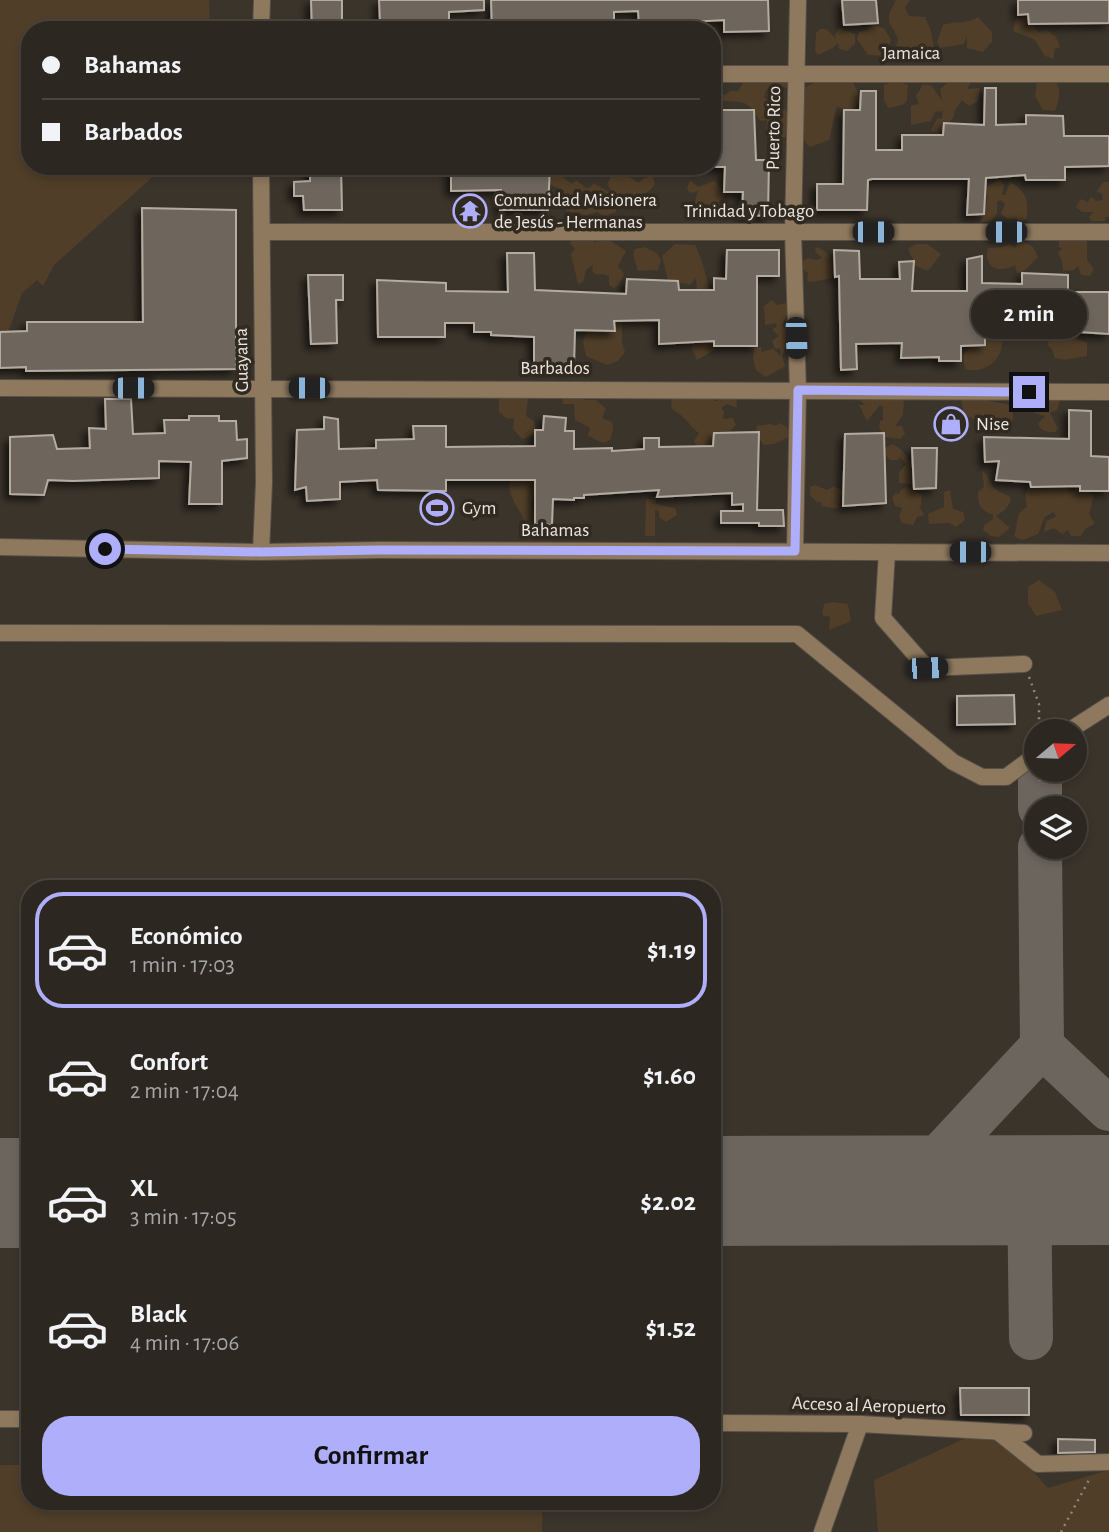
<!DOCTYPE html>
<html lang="es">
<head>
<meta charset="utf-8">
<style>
	body { margin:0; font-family:"Alegreya Sans",sans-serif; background:#38332d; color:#f1f3f6; height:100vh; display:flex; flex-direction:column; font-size:26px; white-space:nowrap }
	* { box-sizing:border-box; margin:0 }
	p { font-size:23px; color:#a6a5a5 }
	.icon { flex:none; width:38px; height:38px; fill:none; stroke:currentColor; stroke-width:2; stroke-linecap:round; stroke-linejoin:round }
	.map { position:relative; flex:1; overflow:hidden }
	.drawer { position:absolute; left:21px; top:880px; width:700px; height:630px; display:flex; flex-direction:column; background:#2c2720; border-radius:28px; box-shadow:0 4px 10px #0003,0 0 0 2px #48443e }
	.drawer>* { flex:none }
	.banner { position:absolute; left:21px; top:21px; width:700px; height:154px; border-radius:28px; box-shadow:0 4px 10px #0003,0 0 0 2px #48443e; display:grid; align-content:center; height:154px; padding:0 21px; background:#2c2720 }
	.needle { width:46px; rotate:71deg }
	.fabs { position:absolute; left:1024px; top:719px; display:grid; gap:14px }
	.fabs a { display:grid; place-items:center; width:63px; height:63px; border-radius:50%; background:#2c2720; box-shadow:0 4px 10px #0003,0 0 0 2px #48443e; font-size:35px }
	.end { position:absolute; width:32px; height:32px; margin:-16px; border:9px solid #aeaefb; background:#111; box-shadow:0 0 0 4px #111 }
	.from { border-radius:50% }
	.bubble { position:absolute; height:49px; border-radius:24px; background:#2c2720; box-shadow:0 4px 10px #0003,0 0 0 2px #48443e; font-size:23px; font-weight:600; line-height:49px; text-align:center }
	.car { position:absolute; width:21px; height:42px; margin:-21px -10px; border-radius:9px; box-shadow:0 0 5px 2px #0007; background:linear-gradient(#222 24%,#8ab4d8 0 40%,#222 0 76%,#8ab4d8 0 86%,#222 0) }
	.banner b { display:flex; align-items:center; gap:24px; height:66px; font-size:26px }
	.banner b+b { border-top:2px solid #48443e }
	.banner i { width:18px; height:18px; background:#f1f3f6 }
	ul { padding:12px 0 0; list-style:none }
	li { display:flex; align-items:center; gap:21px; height:116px; margin:0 14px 10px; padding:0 7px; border:4px solid transparent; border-radius:28px }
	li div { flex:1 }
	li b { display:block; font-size:26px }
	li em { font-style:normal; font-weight:600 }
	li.selected { border-color:#aeaefb }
	li>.icon { width:63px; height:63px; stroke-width:1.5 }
	.button { display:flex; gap:14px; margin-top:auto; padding:14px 21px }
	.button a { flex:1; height:80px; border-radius:28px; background:#aeaefb; color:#111; font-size:28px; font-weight:600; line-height:80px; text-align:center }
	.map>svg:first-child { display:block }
	.green { fill:#503e28 }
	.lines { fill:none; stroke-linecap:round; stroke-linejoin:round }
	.taxiway { stroke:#6c655d; stroke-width:44 }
	.runway { stroke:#6c655d; stroke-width:110 }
	.building { fill:#6e665d; stroke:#b4aca1; stroke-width:2; filter:url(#shadow) }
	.minor-casing { stroke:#575048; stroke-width:18 }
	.path { stroke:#8d8780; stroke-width:2.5; stroke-dasharray:2 5; stroke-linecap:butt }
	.minor { stroke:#8e795e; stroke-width:16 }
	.route { stroke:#aeaefb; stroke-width:9 }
	.labels { text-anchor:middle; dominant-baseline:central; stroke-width:7; stroke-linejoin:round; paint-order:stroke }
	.street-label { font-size:19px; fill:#ebe6e1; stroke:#302a21 }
	.poi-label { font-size:19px; fill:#ebe6e1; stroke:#302a21; text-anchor:start }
</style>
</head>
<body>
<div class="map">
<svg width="1109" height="1532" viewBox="0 0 1109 1532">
	<defs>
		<filter id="shadow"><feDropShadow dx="-5" dy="5" stdDeviation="3.5" flood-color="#0009"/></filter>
	</defs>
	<rect width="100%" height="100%" fill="#3b342b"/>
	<g class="green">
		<path d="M0,0h209l1,30h-180v136h135l-111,99 -11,21 -6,-6 -15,13 -22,62z"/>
		<path d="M896,0h14l-5,8 4,8 16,1 6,14 4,24 -11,6 -7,-11 -14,7 -6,-1 -2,-4 3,-14 -9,-16v-8z"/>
		<path d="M1028,16l10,16 9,-2 9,7 4,10 -5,2 -2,10 -8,-3 -11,-17 -21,-8 3,-12z"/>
		<path d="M978,17l14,15v10l-9,10 -16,-4v-13l-3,9 -24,4 -3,-6 6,-17c12,-4 25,-1 35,-8z"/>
		<path d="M876,26l8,2 7,12 -6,16 -17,-1 -11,-16 2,-7 9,-2v-3z"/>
		<path d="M839,28l16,6v10l-8,7 -8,-2 -1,-6 -5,5 -15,7 -3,-4 1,-18 4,-4h6l10,10 -1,-4z"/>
		<path d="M779,74l15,10 -9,4 -8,-4 -11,7 -2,6 11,12 9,-1 11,18 -8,11h-8l3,-12 -13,7 -3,-2 1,-10 -6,1c-5,-5 -7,-10 -11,-14 -8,-9 -25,-3 -38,-8v-7l13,3 5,-4h8l5,-8 13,-4 15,3z"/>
		<path d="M824,74h23l9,14 4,15c-9,8 -12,9 -23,3l-8,34 -19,7c-18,-16 -13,-38 -8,-58l12,-6z"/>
		<path d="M952,74h15l3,10 -3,5 13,-1 -2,13 -9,5 -7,-6 -7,10 -1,6 -15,19 -8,-5 6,-11 5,-1 1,-7 -8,1 -4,9 -20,4v-19l8,-2 -3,-8 7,-12 9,2 10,15 -2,-12 8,-7z"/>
		<path d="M1038,74h14c9,15 9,21 3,37l-12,-1 -8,-14z"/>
		<path d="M896,81l12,4 -1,16 -5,4 -14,3 -4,-8v-15z"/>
		<path d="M540,174l23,3 9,7 4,-4 10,8 5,-1 2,-4 21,12 -7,-11 4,-7c12,-3 18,-2 27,6l6,-5 9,-2 2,8c-9,13 -24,17 -39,13v15l-12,4 -7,-4 -11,3 -20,-4 -3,-14 1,-6 -17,-8z"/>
		<path d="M1000,179l4,6 -2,10h3l5,-13c17,9 18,18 17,36l-5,4 -7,-4 -7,1 -7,-5 4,-10 -4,-4 -4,2v11l-6,9h-11c6,-10 8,-24 6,-35z"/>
		<path d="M690,180l8,7 17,-6 7,9 5,3c-7,8 -15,13 -22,23h-5l-5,-14 3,-11 -8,2 -3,-5z"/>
		<path d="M1103,182h6v35h-3l-1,4h-14l-2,-5 5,-4h-12l-6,-5 5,-8 7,3 3,-5 5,4 7,-1 -1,-6 -5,-3z"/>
		<path d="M1059,232h17l11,9v19l7,9 -4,7 -9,-1 -3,-9 -4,4 -11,1 -1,-10 -4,-9 4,-3 -3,-2z"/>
		<path d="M574,238l19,2 2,3 5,-5 8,1 18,12 -8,15 6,8 -5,11 -5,3 -5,-3v-9l-6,-2 -6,1 -5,-4 1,-6 -7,5 -3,12 -5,2 -7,-30 4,-5 -5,-6z"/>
		<path d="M1023,241l10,6 5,10 -14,14 -7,2 -2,-8c-16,9 -32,3 -27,-17l15,-1 5,-3 8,4 1,-6z"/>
		<path d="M675,244l20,1c15,31 19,71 20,105l-18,10 -6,-13 10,-6 -5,-63 -6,7 -22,-5 -6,-24z"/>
		<path d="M916,244h11l14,10 -13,17 -12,-5 -8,-17z"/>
		<path d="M644,247l13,6 4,7 -3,10 -20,1 -5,-16 2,-6z"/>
		<path d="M816,247c17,6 17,14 16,31l-19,4 -6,-1 1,-8 -6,-4 1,-8 5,-3 8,2 6,-2 -7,-6z"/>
		<path d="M772,300l5,5 9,-2 2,10 -6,13 6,3 -1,15 -5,12 3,10 -19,11 -10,-7 -3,-11 1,-11 7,-1v5l12,-3 8,7 -1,-8 -5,1 -3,-8 7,-5 -7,-7 5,-2 -1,-4 -11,2 -1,-19z"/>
		<path d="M615,319l7,1v23l3,9 -7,9 -11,4 -21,-9 -3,-15 7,-17 24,3z"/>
		<path d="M1067,332l8,6 12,5v13l-23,4 -9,-2 -3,-8 -5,-6 7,-9 8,4z"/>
		<path d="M992,334h9c7,21 -15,42 -36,35l-2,-13c6,-11 20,-13 29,-22z"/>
		<path d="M856,382l11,1 6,7 22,1 9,10 -1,14 -8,11h7l3,8 -5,5 -16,-2 -5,-10 1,-6 3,-1v-13l-3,-2 -13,16 -8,-16h6l-10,-10 -3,-8z"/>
		<path d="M578,389l7,11h11l10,9 -4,9 10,4 1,8 -3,10 -7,3 -15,-7 2,-8 -15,-8 -1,-16h-11l-1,-11z"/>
		<path d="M520,393l8,5 -2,18 8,5 2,9 -5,6 -9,3 -9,-10 1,-10 -8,-1 -7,-6v-13z"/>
		<path d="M672,395l37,2 6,4h3v-3h18l1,10 -10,-4 -6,4 3,3 -1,8 10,-1 3,7 -6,6h-15l-3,17 -15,-2 -3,-5 5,-8c-6,-4 -9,-9 -14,-14 -10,-11 -16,-5 -13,-24z"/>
		<path d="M968,395c15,0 11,3 22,6 9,3 14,0 22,6l1,10 -2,8 -14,4 -7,-4 -3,-7 -5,6 -18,-10 -3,-14z"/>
		<path d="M1046,395l9,1 5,6 -3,8 -7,3 8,15 -3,4c-8,0 -14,0 -17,-8l7,-8 -11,-3v-11z"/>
		<path d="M779,423l8,4 3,9 -16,8 -10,1c-5,-6 -9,-11 -7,-19l13,-2 6,2z"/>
		<path d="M893,444c17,11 21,20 18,40l-12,-1v-10l7,-9 -6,-7 -2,3h-8l-5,-5 -1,-7z"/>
		<path d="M982,470c13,12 5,18 27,26l2,5 -6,9 -9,6 14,12 -11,9 -8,-1 -8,-6 1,-5 9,-6v-4c-13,-5 -15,-10 -15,-23l6,-5z"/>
		<path d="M512,478l21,1 3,14c-7,10 -4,18 1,28l-4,7 -6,-2c-5,-14 -25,-36 -15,-48z"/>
		<path d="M1050,481l4,6 1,-3 8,-2 7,10 8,-4 16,7 -5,19 6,10 -9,4 -5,8h-10l-3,-6 -6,4 -8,-6 -10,4 2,-11 11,-5 -4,-4 -8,5c-10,20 1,15 -23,23l-8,-4c5,-12 -1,-21 13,-29l-2,-13 5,-11z"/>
		<path d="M815,485l12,5 7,-4 9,5 -3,6 -1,12 -18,-3v-4h-4l-7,-7v-8z"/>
		<path d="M907,487l15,8 -1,10 -2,1 5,9 -7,2 -4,8 -11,-2 -3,-6 3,-9 -7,-2 -3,-8 4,-6 2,3 3,-5z"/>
		<path d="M950,490l3,19 10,3 2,8 -9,7 -7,-4 -20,1 -1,-10 16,-7v-15z"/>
		<path d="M646,499h10v5l19,4 2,7 -11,7 -7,-5v-6l-4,-1v26h-10z"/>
		<path d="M1039,580l16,12 7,18 -26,6 -8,-13v-16z"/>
		<path d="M833,602l15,2 3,17 -22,9 1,-13 -8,-2 2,-11z"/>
		<path d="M992,1426l56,62 61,-18v62h-231l-4,-52z"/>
		<path d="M0,1465h30v37h513l-1,30h-542z"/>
	</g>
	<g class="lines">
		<g class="taxiway">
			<path d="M1040,781v27"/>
			<path d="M1040,847l2,199 67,63"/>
			<path d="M907,1191l135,-145"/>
			<path d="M1029,1191l2,147"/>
		</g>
		<g class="runway">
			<path d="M712,1191l397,-1"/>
			<path d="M0,1193h30"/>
		</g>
	</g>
	<g class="building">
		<path d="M311,0h31v30h-30z"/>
		<path d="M379,0h105v10l-35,2v9l-69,1z"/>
		<path d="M491,0h277l1,31 -45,1v-12l-85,5 -1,-14 -24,1v11h-40v7h-82z"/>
		<path d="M842,0h34l2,23 -34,2z"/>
		<path d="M1018,0h91v23l-80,1 -1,-10 -10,1z"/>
		<path d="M985,88h11v37l30,-1v-9l37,1 1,20h45v30l-44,1v13h-39l-1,-5 -39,3 -2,36 -17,1 2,-36h-97l-4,1 -1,30h-50v-26h26l1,-74h16l1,-19h15v59h26v-15h41l1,-12 40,2z"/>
		<path d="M719,110h35l2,50h13l-1,56 -26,-1 1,-23h-19l1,-25h-13v-31h8z"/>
		<path d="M310,166h31l1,44h-38l-1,-14h-9v-14l16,-1z"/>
		<path d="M451,166h99l-2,44h-48l1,-20 -50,1z"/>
		<path d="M142,208l94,2v159l-210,2v-4l-26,1v-36l27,-1v-9h116z"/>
		<path d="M727,250h52v26h-22v70h-43v-5l-55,3v-24l-45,1 1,10 -40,-1 -1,37h-40v-30l-43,-2v-3h-17v-9h-29v14h-67l-1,-57 69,3v8l62,1 -1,-39h27l1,37 91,4 1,-15 51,2 1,9h35v-12l12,1z"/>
		<path d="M834,250l25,1 1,28h40l-1,-17 15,-1 -2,30h55v-32l15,-3v27l40,1v-11l46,2v17h41v42l-30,-2v-7l-94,6v14l-24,1v15h-22v-4l-38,1 1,-15 -46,1 1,25 -16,1 -2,-94 -4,1z"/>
		<path d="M308,275h35v25h-7l1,43 -26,1z"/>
		<path d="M105,399h26l2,35 32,-1 -1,-13h25v-4h30v5h17l1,19 10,-1v19l-25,3v43h-33l2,-42 -32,-1v17l-86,3 -25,-1 -4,15 -34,-1v-57l43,-2 4,14 33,-1 -1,-20 17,1z"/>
		<path d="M1069,410l22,1v45l18,1v34h-29v-5l-49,1 -1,-5 -34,-2 3,-19 -14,1 -1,-25 85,2z"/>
		<path d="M544,416l22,2 -1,13h9v18l38,-1v3l32,-2v-11h15v9l54,-1 1,-13 45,-1 -2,78h26l1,16h-25v-3h-38v-12h22v-7l-11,1v-12l-75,4 2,-7 -75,5v3h-10v2l-21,-1 -1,26 -17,-1v-44h-89v11l-68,-1 -1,-10 -37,2v17l-33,2 -1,-14 -11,3 2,-60 27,-1v-12l14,2 1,30 37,-1v-8l38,-1 -1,-13h33v21l89,-1v-16h8z"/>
		<path d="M884,433l2,70 -43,3 2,-72z"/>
		<path d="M912,448h25l-1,40 -22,1z"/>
		<path d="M1014,695l1,29 -58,1v-29z"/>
		<path d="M960,1388h69v27h-68z"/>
		<path d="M1058,1439l37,1v12l-37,1z"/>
	</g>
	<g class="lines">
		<defs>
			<g id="minor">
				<path d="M261,30l1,-30"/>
				<path d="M712,74h397"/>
				<path d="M261,166l3,316 -3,70"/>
				<path d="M263,232h846"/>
				<path d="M0,388l1109,4"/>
				<path d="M0,547l261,5 118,-2 730,3"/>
				<path d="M795,551l3,-161 -5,-158 5,-232"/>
				<path d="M887,552l-4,66 44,50 97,-4"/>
				<path d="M0,633l797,1 156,128 29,15h24l30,-22"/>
				<path d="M1067,732l42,-27"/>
				<path d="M0,1419h30"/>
				<path d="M712,1423l148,1 164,9"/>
				<path d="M998,1432l40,32 71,-2"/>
				<path d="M822,1532l38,-108"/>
			</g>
		</defs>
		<use href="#minor" class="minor-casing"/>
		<g class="path">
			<path d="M1029,677l10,27v28"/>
			<path d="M1040,773v8"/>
			<path d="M1061,1532l29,-54"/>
		</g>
		<use href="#minor" class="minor"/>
	</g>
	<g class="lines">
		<path class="route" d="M105,549l156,3 118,-2 416,1 3,-161 231,2"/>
	</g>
	<defs>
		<symbol id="temple-ring" viewBox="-11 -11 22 22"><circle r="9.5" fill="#302a21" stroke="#aeaefb" stroke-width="1.5"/><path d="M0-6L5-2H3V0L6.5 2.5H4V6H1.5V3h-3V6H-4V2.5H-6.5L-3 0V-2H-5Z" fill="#aeaefb"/></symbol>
		<symbol id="shop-ring" viewBox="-11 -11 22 22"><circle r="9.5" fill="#302a21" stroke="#aeaefb" stroke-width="1.5"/><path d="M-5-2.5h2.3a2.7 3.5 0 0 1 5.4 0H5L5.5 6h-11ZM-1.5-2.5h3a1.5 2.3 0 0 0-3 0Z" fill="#aeaefb"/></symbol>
		<symbol id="stadium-ring" viewBox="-11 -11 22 22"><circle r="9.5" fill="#302a21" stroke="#aeaefb" stroke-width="1.5"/><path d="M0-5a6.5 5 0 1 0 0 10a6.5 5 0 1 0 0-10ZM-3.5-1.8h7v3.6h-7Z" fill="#aeaefb"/></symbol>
	</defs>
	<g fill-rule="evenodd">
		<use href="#temple-ring" x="451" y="192" width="38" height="38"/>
		<use href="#shop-ring" x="932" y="405" width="38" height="38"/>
		<use href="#stadium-ring" x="418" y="489" width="38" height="38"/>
	</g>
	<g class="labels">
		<g class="street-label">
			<text x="911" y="53">Jamaica</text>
			<text transform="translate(774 128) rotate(-89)">Puerto Rico</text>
			<text x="749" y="211">Trinidad y Tobago</text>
			<text transform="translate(242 360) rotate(-91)">Guayana</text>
			<text x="555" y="368">Barbados</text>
			<text x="555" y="530">Bahamas</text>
			<text transform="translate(869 1406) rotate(2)">Acceso al Aeropuerto</text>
		</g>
		<g class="poi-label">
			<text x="494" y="200">Comunidad Misionera<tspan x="494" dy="22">de Jesús - Hermanas</tspan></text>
			<text x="976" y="424">Nise</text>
			<text x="462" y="508">Gym</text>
		</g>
	</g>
</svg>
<div class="fabs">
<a><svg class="needle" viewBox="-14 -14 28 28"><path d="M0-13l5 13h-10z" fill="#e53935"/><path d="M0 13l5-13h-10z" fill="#a6a5a5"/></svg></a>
<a><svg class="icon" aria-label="layers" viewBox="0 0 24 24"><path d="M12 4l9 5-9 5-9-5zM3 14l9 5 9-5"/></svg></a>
</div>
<i class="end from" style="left:105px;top:549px"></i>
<i class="end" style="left:1029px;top:392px"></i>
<div class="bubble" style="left:971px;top:290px;width:116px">2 min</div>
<i class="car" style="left:873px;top:232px;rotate:90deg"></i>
<i class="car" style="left:1006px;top:232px;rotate:270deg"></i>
<i class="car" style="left:796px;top:338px;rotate:178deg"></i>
<i class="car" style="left:133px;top:388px;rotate:90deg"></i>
<i class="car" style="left:309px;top:388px;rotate:270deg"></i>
<i class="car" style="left:970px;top:552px;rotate:270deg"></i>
<i class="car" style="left:927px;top:668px;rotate:88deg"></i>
<div class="banner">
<b><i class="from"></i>Bahamas</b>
<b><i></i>Barbados</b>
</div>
<section class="drawer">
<ul>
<li class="selected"><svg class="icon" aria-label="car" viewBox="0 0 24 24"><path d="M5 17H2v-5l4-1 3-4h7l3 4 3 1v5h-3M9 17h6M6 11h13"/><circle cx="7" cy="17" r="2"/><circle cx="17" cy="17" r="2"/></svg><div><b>Económico</b><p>1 min · 17:03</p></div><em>$1.19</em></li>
<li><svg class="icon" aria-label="car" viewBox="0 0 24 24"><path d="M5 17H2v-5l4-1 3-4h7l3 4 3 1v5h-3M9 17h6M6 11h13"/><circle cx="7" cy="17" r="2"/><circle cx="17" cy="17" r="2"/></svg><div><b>Confort</b><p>2 min · 17:04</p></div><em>$1.60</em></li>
<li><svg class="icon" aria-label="car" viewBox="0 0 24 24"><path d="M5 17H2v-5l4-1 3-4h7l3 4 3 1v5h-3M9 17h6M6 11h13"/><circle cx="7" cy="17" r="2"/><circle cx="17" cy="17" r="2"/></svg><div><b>XL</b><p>3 min · 17:05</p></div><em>$2.02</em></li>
<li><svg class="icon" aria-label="car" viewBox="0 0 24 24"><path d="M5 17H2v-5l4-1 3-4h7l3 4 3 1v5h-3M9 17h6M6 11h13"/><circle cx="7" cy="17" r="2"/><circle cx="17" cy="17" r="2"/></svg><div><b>Black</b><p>4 min · 17:06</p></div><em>$1.52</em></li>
</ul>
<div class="button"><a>Confirmar</a></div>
</section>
</div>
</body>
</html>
